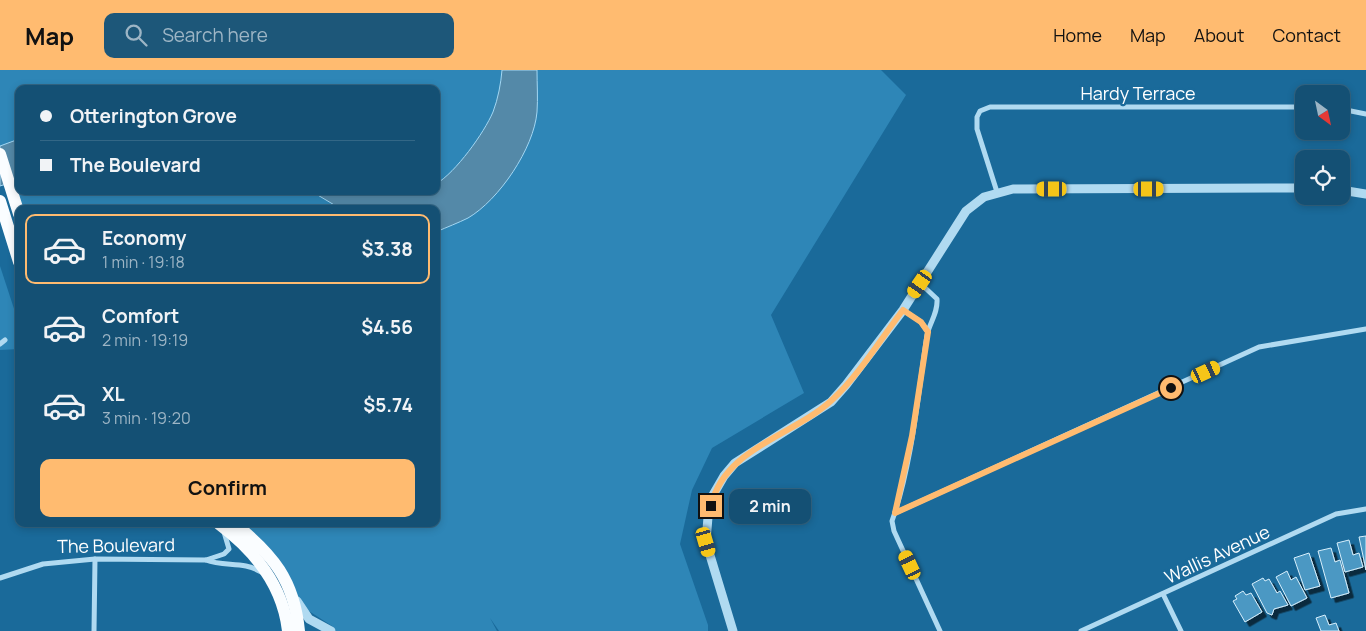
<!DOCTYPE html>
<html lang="en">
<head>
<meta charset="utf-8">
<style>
	body { margin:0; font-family:Manrope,sans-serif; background:#1d5779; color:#f1f3f6; height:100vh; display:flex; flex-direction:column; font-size:19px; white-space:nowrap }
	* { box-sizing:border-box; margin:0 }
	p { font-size:16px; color:#9db5c5 }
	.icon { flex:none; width:28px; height:28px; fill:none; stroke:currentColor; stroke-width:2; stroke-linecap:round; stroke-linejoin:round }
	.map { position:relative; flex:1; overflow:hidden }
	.details { position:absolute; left:15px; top:135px; width:425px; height:322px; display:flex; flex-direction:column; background:#145074; border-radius:10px; box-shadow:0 2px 8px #0003,0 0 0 1px #336786 }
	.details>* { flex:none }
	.guide { position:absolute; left:15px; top:15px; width:425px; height:110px; border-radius:10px; box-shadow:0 2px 8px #0003,0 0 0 1px #336786; display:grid; align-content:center; height:110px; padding:0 25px; background:#145074 }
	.needle { width:32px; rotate:147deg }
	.buttons { position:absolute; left:1295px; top:15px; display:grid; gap:10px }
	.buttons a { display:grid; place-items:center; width:55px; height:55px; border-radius:10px; background:#145074; box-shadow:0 2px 8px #0003,0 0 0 1px #336786; font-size:25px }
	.end { position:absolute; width:22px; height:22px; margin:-11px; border:6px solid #ffbb70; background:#111; box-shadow:0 0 0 2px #111 }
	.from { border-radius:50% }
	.bubble { position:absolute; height:35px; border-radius:10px; background:#145074; box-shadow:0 2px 8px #0003,0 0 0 1px #336786; font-size:16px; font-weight:700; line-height:35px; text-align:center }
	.car { position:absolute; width:15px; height:30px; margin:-15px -8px; border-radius:6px; box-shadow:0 0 4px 1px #0007; background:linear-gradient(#f5c518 24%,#345 0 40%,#f5c518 0 76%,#345 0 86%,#f5c518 0) }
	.guide b { display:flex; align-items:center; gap:18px; height:48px; font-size:19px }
	.guide b+b { border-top:1px solid #336786 }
	.guide i { width:12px; height:12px; background:#f1f3f6 }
	ul { padding:9px 0 0; list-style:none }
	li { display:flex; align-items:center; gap:15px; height:70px; margin:0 10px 8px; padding:0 15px; border:2px solid transparent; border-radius:10px }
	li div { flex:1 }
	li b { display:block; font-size:19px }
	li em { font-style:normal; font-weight:700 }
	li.current { border-color:#ffbb70 }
	li>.icon { width:45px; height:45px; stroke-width:1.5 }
	.action { display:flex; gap:10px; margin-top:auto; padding:10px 25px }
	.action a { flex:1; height:58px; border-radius:10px; background:#ffbb70; color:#111; font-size:20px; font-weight:700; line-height:58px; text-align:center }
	header { display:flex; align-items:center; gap:30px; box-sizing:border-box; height:70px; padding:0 25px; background:#ffbb70; color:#111 }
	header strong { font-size:24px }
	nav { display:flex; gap:28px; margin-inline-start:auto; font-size:18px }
	.search { width:350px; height:45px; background:#1d5779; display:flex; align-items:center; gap:12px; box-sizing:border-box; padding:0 18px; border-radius:10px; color:#9db5c5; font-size:19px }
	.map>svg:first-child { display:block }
	.green { fill:#2e86b7; fill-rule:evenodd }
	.water { fill:#5489a8; stroke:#a3d7f3 }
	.building { fill:#4b98c3; stroke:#d7effc; filter:url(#shadow) }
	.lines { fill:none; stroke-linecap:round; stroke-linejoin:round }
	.minor { stroke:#b0daf1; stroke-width:5 }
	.tertiary { stroke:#b0daf1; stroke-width:9 }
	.primary { stroke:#fafdff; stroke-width:12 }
	.route { stroke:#ffbb70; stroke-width:6 }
	.labels { text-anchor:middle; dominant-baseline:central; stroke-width:4.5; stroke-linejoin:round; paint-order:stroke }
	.street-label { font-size:18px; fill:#fff; stroke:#1a6a9a }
</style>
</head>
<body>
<header>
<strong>Map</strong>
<div class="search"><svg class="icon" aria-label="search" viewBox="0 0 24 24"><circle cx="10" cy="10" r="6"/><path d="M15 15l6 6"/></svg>Search here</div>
<nav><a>Home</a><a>Map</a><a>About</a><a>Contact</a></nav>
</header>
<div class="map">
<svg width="1366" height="561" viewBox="0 0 1366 561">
	<defs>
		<filter id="shadow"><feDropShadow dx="4.5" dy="4.5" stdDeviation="0" flood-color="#0009"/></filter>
	</defs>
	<rect width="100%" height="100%" fill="#1a6a9a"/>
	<g class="green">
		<path d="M0,0h881l25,25 -135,220 33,78 -92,55 -20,42 -12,54 28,81v6h-209l-9,-13 7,13h-161l-4,-5 -37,-24 -35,-57 -25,-21h201v-315h-417v17l-19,-57zM19,19h417v102h-417z"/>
		<path d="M0,196l19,58v25l-19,1z"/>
	</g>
	<g class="water">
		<path d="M502,0h35c0,14 1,28 0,42 -3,36 -38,88 -69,106 -10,5 -21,9 -32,14v-23h-95l-30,-18h77l16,4 32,-4v-7c20,-12 48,-51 57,-72 5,-13 8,-29 9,-42z"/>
		<path d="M19,69v41l-19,6v-40z"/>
	</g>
	<g class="building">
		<path d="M1366,466v34l-7,-33z"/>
		<path d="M1349,470l4,15 6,-2 4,14 -18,5 -8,-29z"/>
		<path d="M1331,478l4,14 5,-2 9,33 -18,5 -13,-47z"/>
		<path d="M1309,483l11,33 -15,4 -11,-32z"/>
		<path d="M1287,501l4,9 5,-3 11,21 -16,8 -15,-29z"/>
		<path d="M1263,508l2,3 4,-2 8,14 3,-2 8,14 -14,4 -2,6 -5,-2 -15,-29z"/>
		<path d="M1243,521l3,4 5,-2 11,19 -17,10 -12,-21 4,-2 -2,-3z"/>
		<path d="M1325,545l4,10 7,-2 3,8h-18l-5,-13z"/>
	</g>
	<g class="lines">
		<g class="minor">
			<path d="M1341,39l25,5"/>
			<path d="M997,122l-20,-63v-12l3,-6 10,-4h314"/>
			<path d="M921,214l16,15c1,14 -7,23 -10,36 -9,59 -15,130 -35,186l2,10 46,100"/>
			<path d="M903,240l18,12 7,10"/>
			<path d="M0,274l5,-4"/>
			<path d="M895,443l364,-166 107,-18"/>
			<path d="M206,490c18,7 38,1 55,12"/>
			<path d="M0,508l43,-14 52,-5 111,1 18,-6 5,-5 -5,-17"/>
			<path d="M1163,524l18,37"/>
			<path d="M94,561l1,-72"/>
			<path d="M1081,561l255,-117 30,-5"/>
		</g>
		<g class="tertiary">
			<path d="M1341,120l25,4"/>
			<path d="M297,531l12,18 22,12"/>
			<path d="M733,561l-27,-89 2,-25 5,-22 11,-19 11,-13 96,-61 15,-17 57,-75 63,-99 18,-14 29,-8 291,-1"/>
		</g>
		<g class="primary">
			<path d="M0,84l19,60"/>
			<path d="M0,131l19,61"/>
			<path d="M219,454c35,26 64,62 69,107"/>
			<path d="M235,454c38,31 59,56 64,107"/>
		</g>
	</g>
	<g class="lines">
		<path class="route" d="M711,436c13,-58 82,-70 121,-106 27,-25 48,-60 71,-90l18,12 7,10 -16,104 -17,77 276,-125"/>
	</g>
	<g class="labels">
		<g class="street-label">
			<text x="1138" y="23">Hardy Terrace</text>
			<text transform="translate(116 475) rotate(-1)">The Boulevard</text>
			<text transform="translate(1217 484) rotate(-25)">Wallis Avenue</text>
		</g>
	</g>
</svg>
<div class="buttons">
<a><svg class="needle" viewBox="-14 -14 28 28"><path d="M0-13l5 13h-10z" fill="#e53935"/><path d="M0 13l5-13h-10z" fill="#9db5c5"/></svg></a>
<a><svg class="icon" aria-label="locate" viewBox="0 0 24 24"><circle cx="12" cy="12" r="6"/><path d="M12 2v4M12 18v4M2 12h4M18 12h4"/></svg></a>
</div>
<i class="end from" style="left:1171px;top:318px"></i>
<i class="end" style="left:711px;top:436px"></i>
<div class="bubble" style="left:729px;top:419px;width:82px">2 min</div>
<i class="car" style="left:1052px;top:119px;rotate:270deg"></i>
<i class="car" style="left:1149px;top:119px;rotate:90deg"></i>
<i class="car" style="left:920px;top:214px;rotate:215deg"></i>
<i class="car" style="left:1206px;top:302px;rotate:65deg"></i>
<i class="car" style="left:706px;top:472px;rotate:164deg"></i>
<i class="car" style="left:910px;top:495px;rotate:335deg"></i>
<div class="guide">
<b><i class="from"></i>Otterington Grove</b>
<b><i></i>The Boulevard</b>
</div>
<section class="details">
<ul>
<li class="current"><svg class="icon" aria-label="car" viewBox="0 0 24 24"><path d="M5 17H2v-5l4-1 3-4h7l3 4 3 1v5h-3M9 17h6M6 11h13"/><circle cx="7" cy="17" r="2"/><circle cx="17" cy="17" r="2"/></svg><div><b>Economy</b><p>1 min · 19:18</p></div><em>$3.38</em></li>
<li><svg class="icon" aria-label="car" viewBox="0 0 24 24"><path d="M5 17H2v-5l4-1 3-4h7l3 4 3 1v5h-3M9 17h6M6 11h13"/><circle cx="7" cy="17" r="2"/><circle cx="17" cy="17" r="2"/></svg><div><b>Comfort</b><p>2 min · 19:19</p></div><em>$4.56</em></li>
<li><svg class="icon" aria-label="car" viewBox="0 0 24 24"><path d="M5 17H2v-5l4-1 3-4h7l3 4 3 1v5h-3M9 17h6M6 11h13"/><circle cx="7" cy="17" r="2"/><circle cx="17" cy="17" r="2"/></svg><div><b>XL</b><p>3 min · 19:20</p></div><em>$5.74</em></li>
</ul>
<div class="action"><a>Confirm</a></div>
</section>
</div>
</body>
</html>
